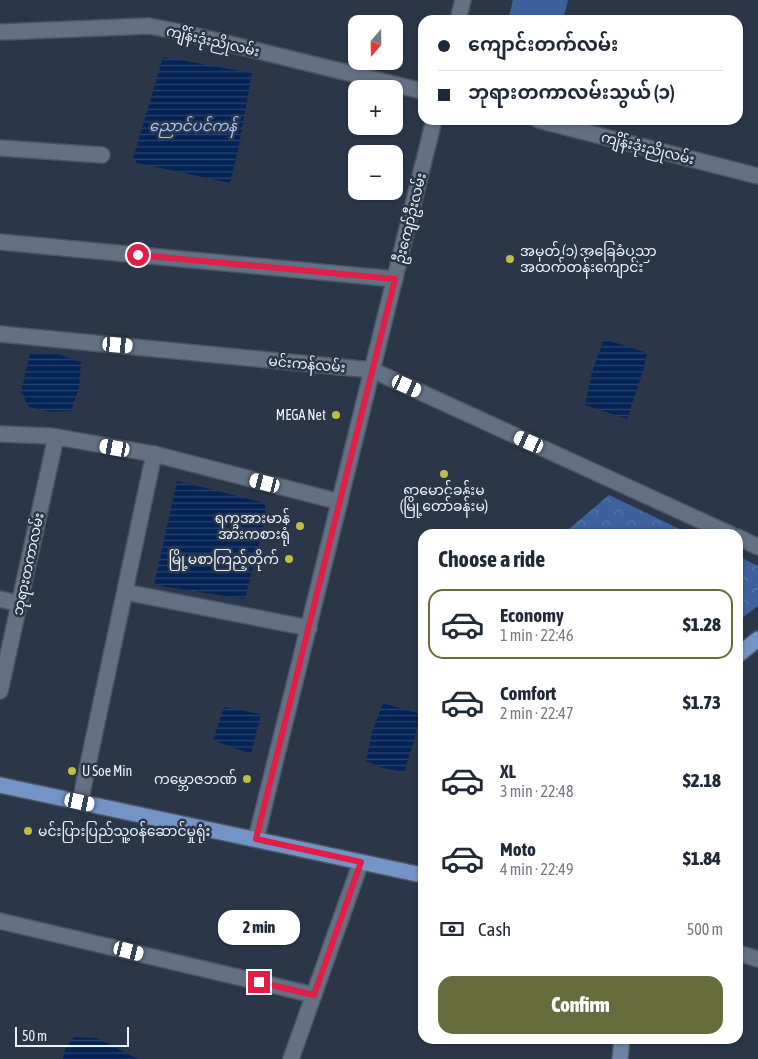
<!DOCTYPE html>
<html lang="en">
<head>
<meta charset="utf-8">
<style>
	body { margin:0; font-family:"Asap Condensed","Noto Sans Myanmar",sans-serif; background:#f2f2f3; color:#1f2937; height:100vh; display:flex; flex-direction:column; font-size:19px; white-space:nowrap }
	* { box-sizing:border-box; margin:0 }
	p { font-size:16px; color:#747a83 }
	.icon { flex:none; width:28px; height:28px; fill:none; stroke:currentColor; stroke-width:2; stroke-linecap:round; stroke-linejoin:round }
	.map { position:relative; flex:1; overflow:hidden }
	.drawer { position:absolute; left:418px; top:529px; width:325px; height:515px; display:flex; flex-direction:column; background:#fff; border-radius:15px; box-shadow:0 1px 4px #0004 }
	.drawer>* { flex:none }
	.top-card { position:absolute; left:418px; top:15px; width:325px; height:110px; border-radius:15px; box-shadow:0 1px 4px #0004; display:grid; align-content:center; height:110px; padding:0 20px; background:#fff }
	.needle { width:32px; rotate:200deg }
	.tools { position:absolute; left:348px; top:15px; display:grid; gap:10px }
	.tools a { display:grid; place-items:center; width:55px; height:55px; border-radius:10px; background:#fff; box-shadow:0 1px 4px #0004; font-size:25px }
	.scale { position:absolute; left:15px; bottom:12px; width:114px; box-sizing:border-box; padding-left:5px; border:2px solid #e9f1fd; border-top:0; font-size:14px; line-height:18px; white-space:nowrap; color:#e9f1fd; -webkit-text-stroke:4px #2b3749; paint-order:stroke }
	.end { position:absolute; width:22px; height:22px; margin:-11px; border:6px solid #e11d48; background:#fff; box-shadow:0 0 0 2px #fff }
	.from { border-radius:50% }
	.bubble { position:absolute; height:35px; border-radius:15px; background:#fff; box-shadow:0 1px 4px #0004; font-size:16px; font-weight:800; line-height:35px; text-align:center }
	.car { position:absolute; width:15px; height:30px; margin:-15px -8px; border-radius:6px; box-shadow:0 0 4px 1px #0007; background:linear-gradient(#fff 24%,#345 0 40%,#fff 0 76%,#345 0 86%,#fff 0) }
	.top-card b { display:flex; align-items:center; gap:18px; height:48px; font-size:19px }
	.top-card b+b { border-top:1px solid #e0e1e3 }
	.top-card i { width:12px; height:12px; background:#1f2937 }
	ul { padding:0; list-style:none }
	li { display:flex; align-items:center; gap:15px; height:70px; margin:0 10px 8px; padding:0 10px; border:2px solid transparent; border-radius:15px }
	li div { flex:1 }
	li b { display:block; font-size:19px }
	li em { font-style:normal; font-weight:800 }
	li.current { border-color:#676c3c }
	li>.icon { width:45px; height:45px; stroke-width:1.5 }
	h2 { padding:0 20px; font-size:22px; line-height:60px }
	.pay { display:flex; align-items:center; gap:12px; height:55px; padding:0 20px; font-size:19px }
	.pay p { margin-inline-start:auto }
	.cta { display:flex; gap:10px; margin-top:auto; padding:10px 20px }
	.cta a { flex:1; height:58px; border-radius:15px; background:#676c3c; color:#fff; font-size:20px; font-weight:800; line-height:58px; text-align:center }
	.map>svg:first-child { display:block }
	.park { fill:url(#park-crowns) }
	.pitch { fill:#3c619d }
	.water { fill:url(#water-rules) }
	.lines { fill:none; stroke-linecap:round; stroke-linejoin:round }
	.street-casing { stroke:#4b5565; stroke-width:18 }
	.secondary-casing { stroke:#4b5565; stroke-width:18 }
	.primary-casing { stroke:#4b5565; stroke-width:18 }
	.street { stroke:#647185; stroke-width:15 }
	.secondary { stroke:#6c83a6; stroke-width:15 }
	.primary { stroke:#7494c8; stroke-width:15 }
	.route { stroke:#e11d48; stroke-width:6 }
	.poi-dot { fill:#bebf42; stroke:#2b3749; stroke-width:2 }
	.labels { text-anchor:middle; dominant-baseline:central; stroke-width:5; stroke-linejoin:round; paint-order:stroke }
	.street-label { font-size:14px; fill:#e9f1fd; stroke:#2b3749 }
	.poi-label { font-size:14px; fill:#e9f1fd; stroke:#2b3749; text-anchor:end }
	.water-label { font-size:15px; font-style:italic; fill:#9fc4fe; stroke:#2b3749 }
</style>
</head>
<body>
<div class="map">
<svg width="758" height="1059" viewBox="0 0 758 1059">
	<defs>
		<pattern id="park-crowns" width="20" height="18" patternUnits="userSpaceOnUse" patternTransform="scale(1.25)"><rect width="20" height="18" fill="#3c619d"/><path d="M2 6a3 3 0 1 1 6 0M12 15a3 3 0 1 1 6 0" fill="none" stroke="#5878ac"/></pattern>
		<pattern id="water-rules" width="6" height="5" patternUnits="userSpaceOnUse" patternTransform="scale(1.25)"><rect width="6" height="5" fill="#042355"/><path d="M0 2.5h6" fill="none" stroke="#29436e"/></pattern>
	</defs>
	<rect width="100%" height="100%" fill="#2b3749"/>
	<g class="park">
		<path d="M609,495l81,39h-127z"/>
		<path d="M738,556l20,10v40l-20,15z"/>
	</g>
	<path class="pitch" d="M513,0h55l-5,20h-55z"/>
	<g class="water">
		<path d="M163,57l89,16 -14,78 -8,32 -93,-20 -4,-5z"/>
		<path d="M604,339l43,14 -3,15 -17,51 -42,-14 7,-33z"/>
		<path d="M54,353l27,9 -2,26 -8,23 -20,1 -22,-5 -8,-15 9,-38z"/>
		<path d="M177,481l88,22 1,13 -21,83 -91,-14z"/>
		<path d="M383,703l37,11 -7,30 -9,28 -21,-4 -17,-7 6,-29z"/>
		<path d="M224,707l37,7 -10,40 -38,-14z"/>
		<path d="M74,1037l23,1 41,21h-75l2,-10z"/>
	</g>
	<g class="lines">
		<defs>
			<g id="street">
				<path d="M458,20l5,-20"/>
				<path d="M0,32l149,-6 36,7 237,58"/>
				<path d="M538,120l220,56"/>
				<path d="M0,148l102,7"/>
				<path d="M0,242l395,37"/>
				<path d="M0,334l372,36 358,164"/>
				<path d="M0,434l51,2 103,18 186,48"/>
				<path d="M738,537l20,10"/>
				<path d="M125,592l184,36"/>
				<path d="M0,599l19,5"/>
				<path d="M0,691l56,-254"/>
				<path d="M80,802l74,-348"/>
				<path d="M256,839l178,-719"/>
				<path d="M0,921l314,74"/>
				<path d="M738,953l20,6"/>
				<path d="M291,1059l70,-197"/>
			</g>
			<path id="secondary" d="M620,1059l2,-20"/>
			<g id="primary">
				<path d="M738,655l20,-16"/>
				<path d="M0,785l422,90"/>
			</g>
		</defs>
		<use href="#street" class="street-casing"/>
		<use href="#secondary" class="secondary-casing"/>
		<use href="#primary" class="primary-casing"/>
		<use href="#street" class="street"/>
		<use href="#secondary" class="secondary"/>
		<use href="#primary" class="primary"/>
	</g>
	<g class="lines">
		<path class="route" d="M138,255l257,24 -139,560 105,23 -47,133 -55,-13"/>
	</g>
	<g class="poi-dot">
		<circle cx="510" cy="259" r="5"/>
		<circle cx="336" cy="415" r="5"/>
		<circle cx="444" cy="474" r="5"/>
		<circle cx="300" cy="526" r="5"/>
		<circle cx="289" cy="559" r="5"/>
		<circle cx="72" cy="771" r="5"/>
		<circle cx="247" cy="779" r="5"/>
		<circle cx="28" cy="831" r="5"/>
	</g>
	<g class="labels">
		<g class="street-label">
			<text transform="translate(213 41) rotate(13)">ကျိန်းဒုံးညိုလမ်း</text>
			<text transform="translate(648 148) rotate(14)">ကျိန်းဒုံးညိုလမ်း</text>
			<text transform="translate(410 218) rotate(-76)">ဦးကျော်ဦးလမ်း</text>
			<text transform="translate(307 364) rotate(5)">မင်းကန်လမ်း</text>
			<text transform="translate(28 564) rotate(-78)">ဘုရားတကာလမ်း</text>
		</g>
		<g class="poi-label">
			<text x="520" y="251" text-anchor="start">အမှတ် (၁) အခြေခံပညာ<tspan x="520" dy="16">အထက်တန်းကျောင်း</tspan></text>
			<text x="326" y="415">MEGA Net</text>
			<text x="444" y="490" text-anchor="middle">ရာမောင်ခန်းမ<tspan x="444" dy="16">(မြို့တော်ခန်းမ)</tspan></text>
			<text x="290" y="518">ရက္ခအားမာန်<tspan x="290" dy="16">အားကစားရုံ</tspan></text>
			<text x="279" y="559">မြို့မစာကြည့်တိုက်</text>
			<text x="82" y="771" text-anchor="start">U Soe Min</text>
			<text x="237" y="779">ကမ္ဘောဇဘဏ်</text>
			<text x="38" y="831" text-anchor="start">မင်းပြားပြည်သူ့ဝန်ဆောင်မှုရုံး</text>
		</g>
		<g class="water-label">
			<text x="193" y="125">ညောင်ပင်ကန်</text>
		</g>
	</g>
</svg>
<div class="tools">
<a><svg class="needle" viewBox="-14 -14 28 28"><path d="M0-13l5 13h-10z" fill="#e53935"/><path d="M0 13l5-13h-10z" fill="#747a83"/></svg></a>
<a>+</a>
<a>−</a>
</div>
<div class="scale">50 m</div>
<i class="end from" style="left:138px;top:255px"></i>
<i class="end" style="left:259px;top:982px"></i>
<div class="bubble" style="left:218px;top:910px;width:82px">2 min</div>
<i class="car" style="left:118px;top:345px;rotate:95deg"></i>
<i class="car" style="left:407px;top:386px;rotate:115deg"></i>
<i class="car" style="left:529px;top:442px;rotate:294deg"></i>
<i class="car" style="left:115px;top:448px;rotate:280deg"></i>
<i class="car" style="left:265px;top:483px;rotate:284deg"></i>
<i class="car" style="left:80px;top:802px;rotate:102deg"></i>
<i class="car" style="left:129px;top:951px;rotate:104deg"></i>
<div class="top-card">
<b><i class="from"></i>ကျောင်းတက်လမ်း</b>
<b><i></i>ဘုရားတကာလမ်းသွယ် (၁)</b>
</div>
<section class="drawer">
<h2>Choose a ride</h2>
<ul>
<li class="current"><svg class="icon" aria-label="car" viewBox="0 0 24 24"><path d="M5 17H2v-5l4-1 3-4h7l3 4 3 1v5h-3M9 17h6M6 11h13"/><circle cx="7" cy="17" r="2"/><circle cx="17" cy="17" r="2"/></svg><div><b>Economy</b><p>1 min · 22:46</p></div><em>$1.28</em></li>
<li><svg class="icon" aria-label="car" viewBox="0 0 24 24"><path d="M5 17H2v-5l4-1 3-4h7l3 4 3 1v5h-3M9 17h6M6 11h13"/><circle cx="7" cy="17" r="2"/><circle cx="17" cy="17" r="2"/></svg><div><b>Comfort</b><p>2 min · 22:47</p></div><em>$1.73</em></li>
<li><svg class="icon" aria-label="car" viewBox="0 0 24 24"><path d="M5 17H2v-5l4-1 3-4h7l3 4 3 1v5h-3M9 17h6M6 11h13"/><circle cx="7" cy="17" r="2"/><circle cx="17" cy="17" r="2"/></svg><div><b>XL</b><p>3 min · 22:48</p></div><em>$2.18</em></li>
<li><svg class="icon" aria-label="car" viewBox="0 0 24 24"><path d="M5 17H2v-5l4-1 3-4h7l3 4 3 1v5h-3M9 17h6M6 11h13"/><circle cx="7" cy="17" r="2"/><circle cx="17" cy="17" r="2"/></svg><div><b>Moto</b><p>4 min · 22:49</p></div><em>$1.84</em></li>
</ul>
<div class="pay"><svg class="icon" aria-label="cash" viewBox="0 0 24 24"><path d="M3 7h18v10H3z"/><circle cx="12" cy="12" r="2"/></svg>Cash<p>500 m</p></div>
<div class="cta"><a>Confirm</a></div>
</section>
</div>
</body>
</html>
